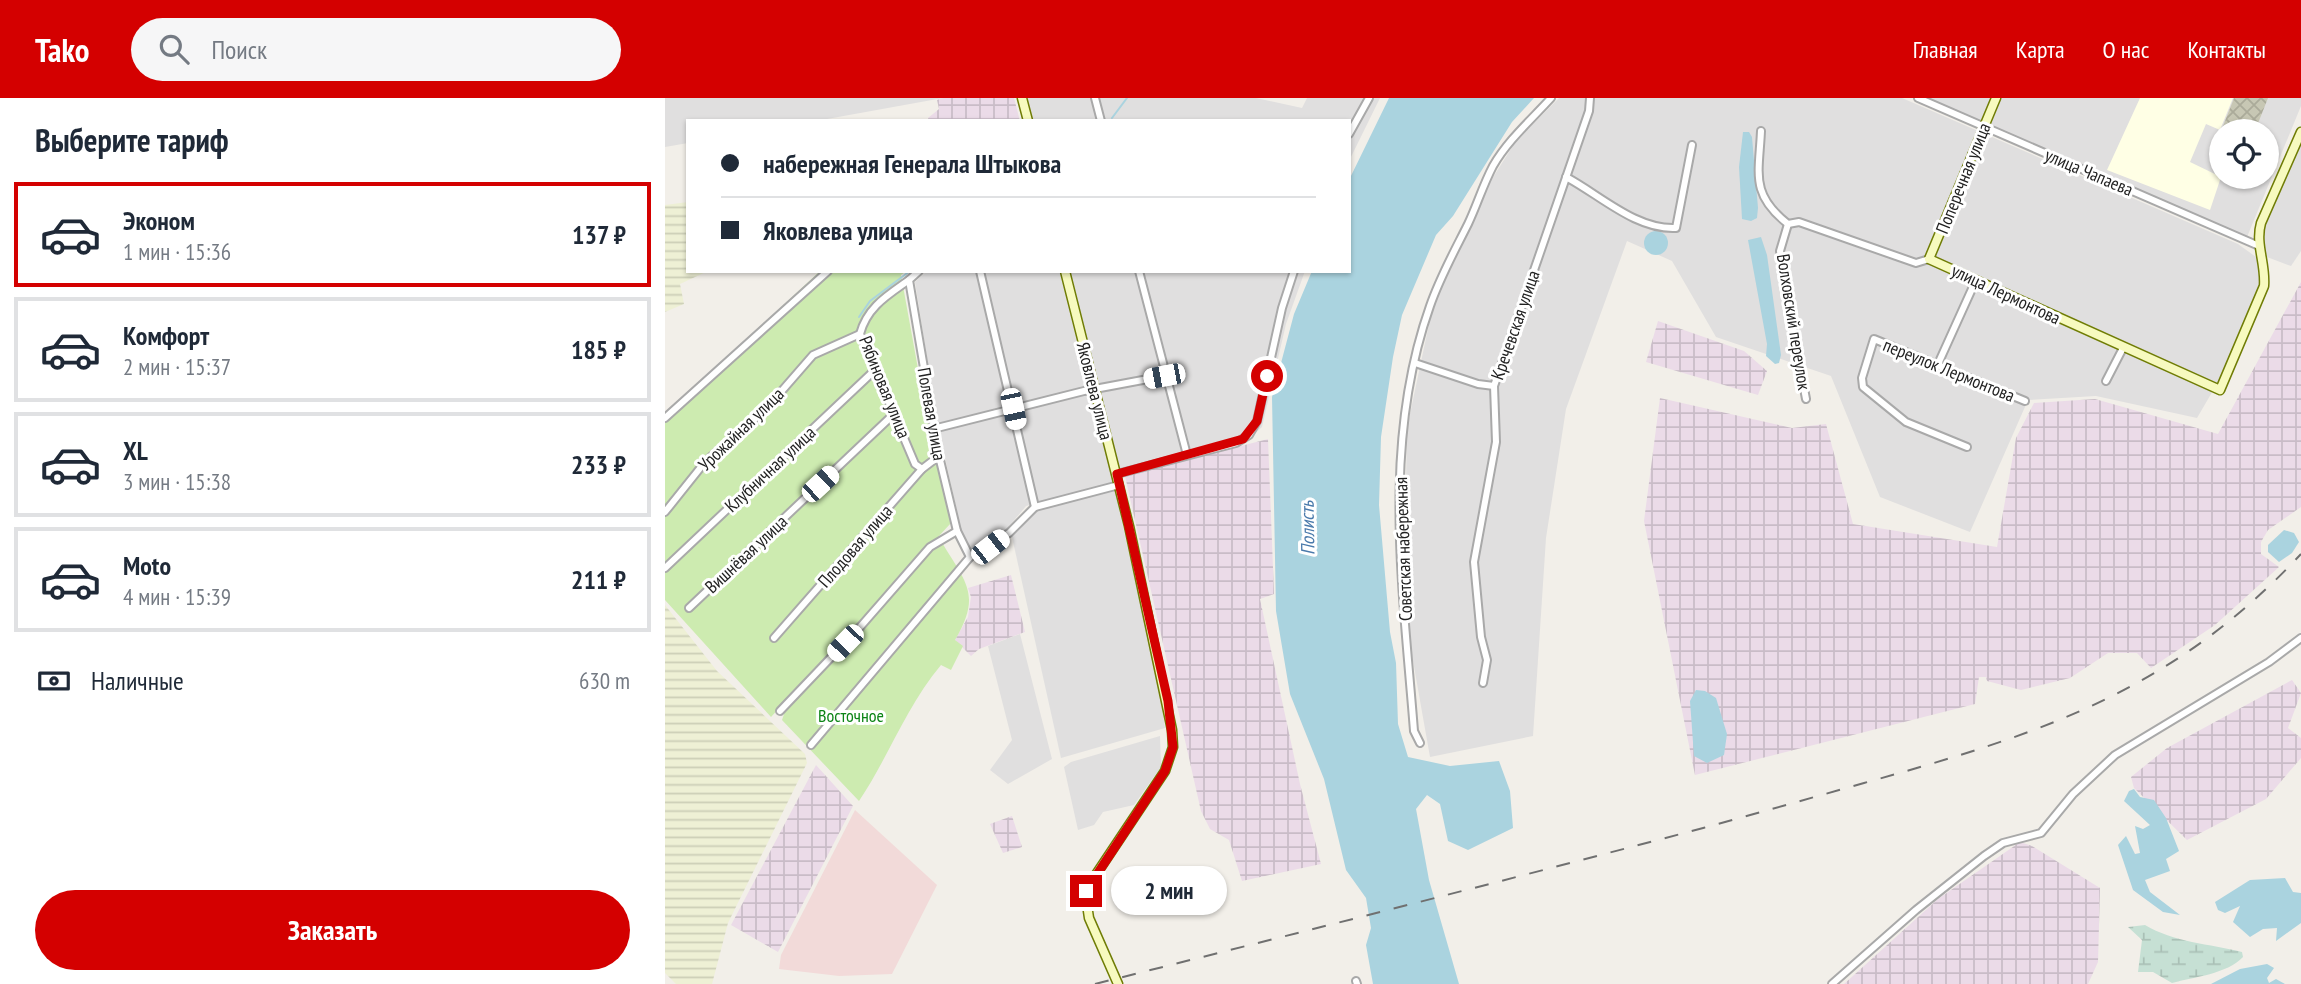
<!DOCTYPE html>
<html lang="ru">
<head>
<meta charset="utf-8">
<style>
	body { margin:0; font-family:"PT Sans Narrow",sans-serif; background:#f6f6f7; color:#1f2937; height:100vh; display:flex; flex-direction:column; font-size:26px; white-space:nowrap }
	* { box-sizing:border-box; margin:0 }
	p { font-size:23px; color:#747a83 }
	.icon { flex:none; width:38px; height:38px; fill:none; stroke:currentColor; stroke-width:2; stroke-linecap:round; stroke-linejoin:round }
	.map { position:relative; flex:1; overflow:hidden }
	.side { display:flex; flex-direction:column; background:#fff; width:665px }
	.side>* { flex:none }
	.top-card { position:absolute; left:21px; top:21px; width:665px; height:154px; border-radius:0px; box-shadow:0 2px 5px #0004; display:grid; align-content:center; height:154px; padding:0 35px; background:#fff }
	.tools { position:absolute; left:1544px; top:21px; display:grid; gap:14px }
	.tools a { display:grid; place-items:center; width:70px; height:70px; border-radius:50%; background:#fff; box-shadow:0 2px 5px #0004; font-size:35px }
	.end { position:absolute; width:32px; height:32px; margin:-16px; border:9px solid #d40000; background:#fff; box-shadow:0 0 0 4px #fff }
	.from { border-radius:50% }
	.bubble { position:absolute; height:49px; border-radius:24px; background:#fff; box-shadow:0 2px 5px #0004; font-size:23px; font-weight:700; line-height:49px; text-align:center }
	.car { position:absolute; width:21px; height:42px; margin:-21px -10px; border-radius:9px; box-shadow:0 0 5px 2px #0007; background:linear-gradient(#fff 24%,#345 0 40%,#fff 0 76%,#345 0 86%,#fff 0) }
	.top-card b { display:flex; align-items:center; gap:24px; height:66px; font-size:26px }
	.top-card b+b { border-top:2px solid #e0e1e3 }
	.top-card i { width:18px; height:18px; background:#1f2937 }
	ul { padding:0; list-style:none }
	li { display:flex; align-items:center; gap:21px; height:105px; margin:0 14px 10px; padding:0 21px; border:4px solid #e0e1e3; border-radius:0px }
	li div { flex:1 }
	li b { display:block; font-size:26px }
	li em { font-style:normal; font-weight:700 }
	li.selected { border-color:#d40000 }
	li>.icon { width:63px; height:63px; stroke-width:1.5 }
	h2 { padding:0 35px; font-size:32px; line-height:84px }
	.pay { display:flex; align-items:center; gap:18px; height:77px; padding:0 35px; font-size:26px }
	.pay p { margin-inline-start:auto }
	.action { display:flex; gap:14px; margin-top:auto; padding:14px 35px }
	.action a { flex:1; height:80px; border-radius:42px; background:#d40000; color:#fff; font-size:28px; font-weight:700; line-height:80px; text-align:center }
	header { display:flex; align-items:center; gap:42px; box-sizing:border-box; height:98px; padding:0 35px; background:#d40000; color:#fff }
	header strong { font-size:33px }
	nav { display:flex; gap:38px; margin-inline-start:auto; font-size:24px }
	.search { width:490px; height:63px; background:#f6f6f7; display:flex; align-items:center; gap:18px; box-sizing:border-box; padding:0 24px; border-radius:38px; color:#747a83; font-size:26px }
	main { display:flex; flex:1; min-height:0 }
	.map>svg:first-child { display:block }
	.residential { fill:#e0dfdf; fill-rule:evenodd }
	.commercial { fill:#f2dad9 }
	.industrial { fill:url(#industrial-grid) }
	.education { fill:#ffffe5 }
	.construction { fill:url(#construction-cross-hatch) }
	.farmland { fill:url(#farmland-rules) }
	.grass { fill:#cdebb0 }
	.wetland { fill:url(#wetland-marsh) }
	.water { fill:#aad3df }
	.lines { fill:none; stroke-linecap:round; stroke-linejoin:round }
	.stream { stroke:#aad3df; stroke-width:2 }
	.street-casing { stroke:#a9a9a9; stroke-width:10 }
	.secondary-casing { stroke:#707d05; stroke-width:11 }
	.street { stroke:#fff; stroke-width:6 }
	.secondary { stroke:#f7fabf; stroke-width:8 }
	.rail { stroke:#707070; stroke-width:2; stroke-dasharray:14 14; stroke-linecap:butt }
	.route { stroke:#d40000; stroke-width:9 }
	.labels { text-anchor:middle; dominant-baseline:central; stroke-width:6; stroke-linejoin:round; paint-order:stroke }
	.street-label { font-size:18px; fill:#222; stroke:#fff }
	.park-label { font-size:18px; fill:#0c8416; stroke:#fff }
	.water-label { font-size:19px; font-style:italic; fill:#4a7aab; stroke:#fff }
</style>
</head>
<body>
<header>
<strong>Tako</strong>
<div class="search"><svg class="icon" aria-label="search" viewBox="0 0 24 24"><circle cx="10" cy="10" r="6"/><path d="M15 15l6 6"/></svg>Поиск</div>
<nav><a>Главная</a><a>Карта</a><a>О нас</a><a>Контакты</a></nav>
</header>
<main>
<section class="side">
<h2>Выберите тариф</h2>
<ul>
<li class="selected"><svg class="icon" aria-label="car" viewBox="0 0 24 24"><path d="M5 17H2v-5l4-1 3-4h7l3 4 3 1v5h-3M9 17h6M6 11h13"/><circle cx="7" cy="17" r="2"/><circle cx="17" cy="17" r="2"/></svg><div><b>Эконом</b><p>1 мин · 15:36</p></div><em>137 ₽</em></li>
<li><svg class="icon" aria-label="car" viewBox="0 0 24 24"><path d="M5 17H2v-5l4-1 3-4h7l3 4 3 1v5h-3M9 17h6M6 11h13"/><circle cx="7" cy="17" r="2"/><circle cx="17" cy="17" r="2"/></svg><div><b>Комфорт</b><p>2 мин · 15:37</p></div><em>185 ₽</em></li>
<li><svg class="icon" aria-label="car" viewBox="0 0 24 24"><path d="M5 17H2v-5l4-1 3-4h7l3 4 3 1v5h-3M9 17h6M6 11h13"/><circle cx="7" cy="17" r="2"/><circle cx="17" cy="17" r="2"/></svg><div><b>XL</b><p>3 мин · 15:38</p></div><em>233 ₽</em></li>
<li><svg class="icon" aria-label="car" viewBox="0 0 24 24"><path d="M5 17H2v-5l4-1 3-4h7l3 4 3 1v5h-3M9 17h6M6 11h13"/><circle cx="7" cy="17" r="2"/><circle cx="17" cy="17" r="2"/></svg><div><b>Moto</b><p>4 мин · 15:39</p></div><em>211 ₽</em></li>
</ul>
<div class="pay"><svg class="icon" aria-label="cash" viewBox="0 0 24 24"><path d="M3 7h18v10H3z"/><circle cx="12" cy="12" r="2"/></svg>Наличные<p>630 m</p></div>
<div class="action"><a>Заказать</a></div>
</section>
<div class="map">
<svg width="1636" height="886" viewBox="0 0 1636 886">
	<defs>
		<pattern id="industrial-grid" width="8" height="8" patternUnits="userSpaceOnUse" patternTransform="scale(1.75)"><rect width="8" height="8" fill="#ebdbe8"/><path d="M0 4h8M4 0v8" fill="none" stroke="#c9bcc7"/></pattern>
		<pattern id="construction-cross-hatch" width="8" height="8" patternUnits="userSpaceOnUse" patternTransform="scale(1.75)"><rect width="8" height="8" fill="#c7c7b4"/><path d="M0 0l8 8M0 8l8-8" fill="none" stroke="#abab9a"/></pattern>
		<pattern id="farmland-rules" width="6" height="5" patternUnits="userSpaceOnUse" patternTransform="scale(1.75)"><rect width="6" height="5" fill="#eef0d5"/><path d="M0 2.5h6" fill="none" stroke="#ccceb7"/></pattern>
		<pattern id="wetland-marsh" width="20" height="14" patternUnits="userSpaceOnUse" patternTransform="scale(1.75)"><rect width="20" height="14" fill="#c6e0d4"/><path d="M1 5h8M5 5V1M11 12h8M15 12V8" fill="none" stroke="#aac0b6"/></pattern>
	</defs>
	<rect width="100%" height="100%" fill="#f2efe9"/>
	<g class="residential">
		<path d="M0,0h278l-127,23h-128v22l-23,4z"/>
		<path d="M362,0h229l46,10 5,-10h73l-31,63v-40h-316z"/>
		<path d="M894,0h343l336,146 18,13 5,15 -2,17 -41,93 -21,36 -101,-22 -68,4 -58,132 -90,-35 -49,-121 -115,-39 -44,-76 -45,-20 -61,168 -20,129 -13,198 -103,21 -20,-113 -5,-113 2,-103 25,-118 51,-117 33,-52z"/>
		<path d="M1260,0h376v8l-54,131zM1556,33h45v46h-45z"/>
		<path d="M1636,43v110l-10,15 -24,-9 -4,-9v-17z"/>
		<path d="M262,173h378l-19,53 -24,103 -15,14 -123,32 -15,12 -83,21 -26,31 -28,14 -8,-8 -27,-121 -22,-140z"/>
		<path d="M450,393l44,196 6,41 -104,30 -49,-221 17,-21 14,-8z"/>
		<path d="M355,536l32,125 -44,25 -18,-14 22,-30 -24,-94z"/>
		<path d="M495,638l1,31 -27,38 -31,7 -9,13 -16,5 -14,-63 7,-5z"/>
	</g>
	<path class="commercial" d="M190,712l82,75 -45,89 -53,2 -60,-7 2,-14z"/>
	<g class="industrial">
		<path d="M278,0h71l6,23h-91l-1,-3 11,-9 -2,-9z"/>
		<path d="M1636,184v225l-33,23 -7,12v12l18,13 -64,58 -64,43 -14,-15h-29l-38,25 -49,12 -34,-9 -1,-4h-7l-4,27 -280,71 -51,-254 16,-123 132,30 34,-4 27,100 144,23 19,-109 18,-35 61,-4 123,35z"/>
		<path d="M993,223l86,30 23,20 -9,24 -112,-33z"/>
		<path d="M603,341l6,155 -14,5 40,185 21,80 -79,17 -13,-41 -19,-11 -9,-18 -76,-335z"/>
		<path d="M346,477l14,57 -46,17 -8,7 -16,-16 13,-23 3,-20 -3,-9z"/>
		<path d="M1627,582l9,13 -13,35 13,10v20l-35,41 -79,41 -53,-52 -3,-11 36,-29z"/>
		<path d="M151,667l37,41 -75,146 -47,-27z"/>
		<path d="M347,718l10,31 -19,6 -13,-29z"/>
		<path d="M1355,744l12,4 68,42 -2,74 -10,22h-244l94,-85z"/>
	</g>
	<path class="education" d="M1475,0h93l-13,32 -14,-6 -16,38 31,15 -11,33 -103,-40z"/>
	<path class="construction" d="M1569,0h34l-13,33h-19l-13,-5z"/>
	<g class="farmland">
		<path d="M23,104v69h20l-28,13 4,20 -19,8v-107z"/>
		<path d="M0,507l52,66 88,83 2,9 -79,160 -16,61h-36l-11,-11z"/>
	</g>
	<g class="grass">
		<path d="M155,173h86l-5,4 27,149 23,99 -180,194 -106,-117v-185z"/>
		<path d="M276,443c25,42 41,53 14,99l8,6 -12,24 -10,-5c-34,40 -53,93 -82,136l-77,-81 3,-9z"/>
	</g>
	<path class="wetland" d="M1480,827c28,17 65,19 97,27l1,5c-16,17 -49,20 -71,26l-19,-11h-15l4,-32 -14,-13z"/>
	<g class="water">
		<path d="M724,0h145l-22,24 -59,94 -17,19 -34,80 -9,42 -12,80 -2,68 11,127 6,31 2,61 10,33 42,9 49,-5 11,30 3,37 -45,22 -20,-9 -8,-37 -13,-9 -11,14 13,71 30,104h-86l-7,-39 5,-17 -5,-30 -20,-28 -22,-91 -34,-85 -14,-83 -4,-214 22,-83 18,-43h37v-91z"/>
		<path d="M1078,34h6l3,5 6,71 -1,10 -6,3 -9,-2 -3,-52z"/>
		<circle cx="991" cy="145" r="12"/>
		<path d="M1096,139l6,18 14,100 -2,8 -4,1 -9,-8 1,-12 -19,-104z"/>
		<path d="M1619,432l10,3 5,9 -7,11 -13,9 -11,-10v-7z"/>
		<path d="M1031,592l9,1 11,7 11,36 -3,21 -17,8 -13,-7 -4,-55z"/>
		<path d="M1469,691l6,8 14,3 12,18 13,33 -13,8 4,12 -25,9 5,12 30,23 -17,-3 -30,-22 -15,-45 8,-9 9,18 5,-1 -5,-27 8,3 7,-4 -26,-24 5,-10z"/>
		<path d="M1620,780l8,14 8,1v30l-25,18 1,-13 -14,1 -13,8 -17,-15 7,-16 -15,7 -7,-3 -3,-8 35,-22z"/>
		<path d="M1602,866l7,4 -7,10 2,5 7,-4 9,5h-74l29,-15z"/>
	</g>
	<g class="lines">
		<g class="stream">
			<path d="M447,20l15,-20"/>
			<path d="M194,219l11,-16 40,-30"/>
		</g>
		<defs>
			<g id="street">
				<path d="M430,0l6,23"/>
				<path d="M1253,0l341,148"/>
				<path d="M1096,33c-2,43 -11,63 27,93"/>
				<path d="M684,36l20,-36"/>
				<path d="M901,79c34,18 70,53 110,51l16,-83"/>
				<path d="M1123,126l-8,27 2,20 24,128"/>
				<path d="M1123,126l11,-2 117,41 13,-4"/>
				<path d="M254,173l-10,9 30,176 18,75 13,26"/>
				<path d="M315,173l55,236"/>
				<path d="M474,173l48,184"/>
				<path d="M244,182c-21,15 -42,27 -49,54l55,130 7,5"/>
				<path d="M750,265l63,21 16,2"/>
				<path d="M1273,266l38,-84"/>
				<path d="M1441,283l17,-33"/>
				<path d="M0,320l163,-147"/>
				<path d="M268,331l151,-38 80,-15"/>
				<path d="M1302,349l-61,-25 -43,-35 -1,-9 12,-39 151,62"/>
				<path d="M452,376l119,-31 13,-8 8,-14 25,-113 12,-37"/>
				<path d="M0,414l40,-50 61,-53 47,-54 47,-21"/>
				<path d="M0,470l211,-199"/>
				<path d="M24,510l206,-195"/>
				<path d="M109,540l148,-169 17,-13"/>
				<path d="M818,585l4,-23 -6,-23 -7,-75 22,-120 -2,-56 95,-275 1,-13"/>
				<path d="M115,613l81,-85 69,-79 27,-16"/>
				<path d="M755,645l-6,-12c-11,-142 -33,-287 16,-425 10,-29 24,-54 38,-82 9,-19 15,-39 25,-58 15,-26 38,-46 58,-68"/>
				<path d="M146,647l159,-188 39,-24 26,-26 84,-22"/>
				<path d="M691,883l1,3"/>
				<path d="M1167,886l84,-74 68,-54 19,-13 38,-10 32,-39 42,-39 154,-93 32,-24"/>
			</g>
			<g id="secondary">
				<path d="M357,0l6,23"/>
				<path d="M1331,0l-67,161 291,131 44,-104c2,-22 -9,-42 -3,-63l40,-91"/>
				<path d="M400,173l64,255 43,204 1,17 -8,24 -80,120 4,27 29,66"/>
			</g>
		</defs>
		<use href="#street" class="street-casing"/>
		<use href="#secondary" class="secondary-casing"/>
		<use href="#street" class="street"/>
		<use href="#secondary" class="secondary"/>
		<path class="rail" d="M430,886c179,-45 358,-90 536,-137 78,-20 155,-42 233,-64 176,-49 308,-91 437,-229"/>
	</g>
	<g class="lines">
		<path class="route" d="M421,793l79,-120 8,-24 -5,-46 -51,-227 126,-35 14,-18 10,-45"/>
	</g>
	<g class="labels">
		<g class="street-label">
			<text transform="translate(1424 74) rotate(23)">улица Чапаева</text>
			<text transform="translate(1298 80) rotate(-68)">Поперечная улица</text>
			<text transform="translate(1341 196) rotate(25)">улица Лермонтова</text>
			<text transform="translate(1129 224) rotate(81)">Волховский переулок</text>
			<text transform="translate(850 227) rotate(-71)">Кречевская улица</text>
			<text transform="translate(1284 272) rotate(22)">переулок Лермонтова</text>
			<text transform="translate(220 289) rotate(68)">Рябиновая улица</text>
			<text transform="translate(430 293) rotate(76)">Яковлева улица</text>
			<text transform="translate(267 316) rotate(80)">Полевая улица</text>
			<text transform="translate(76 331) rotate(-44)">Урожайная улица</text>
			<text transform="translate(105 371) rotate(-43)">Клубничная улица</text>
			<text transform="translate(190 448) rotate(-49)">Плодовая улица</text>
			<text transform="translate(738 451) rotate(-92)">Советская набережная</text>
			<text transform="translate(81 456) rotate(-43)">Вишнёвая улица</text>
		</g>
		<g class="park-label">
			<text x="186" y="617">Восточное</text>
		</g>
		<g class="water-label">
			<text transform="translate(642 430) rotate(-91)">Полисть</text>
		</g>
	</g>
</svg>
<div class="tools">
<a><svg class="icon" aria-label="locate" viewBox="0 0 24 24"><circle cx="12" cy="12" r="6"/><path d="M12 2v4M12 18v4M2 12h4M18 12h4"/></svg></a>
</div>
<i class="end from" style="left:602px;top:278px"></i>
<i class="end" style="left:421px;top:793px"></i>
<div class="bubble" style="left:446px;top:768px;width:116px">2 мин</div>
<i class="car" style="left:499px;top:278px;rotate:259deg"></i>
<i class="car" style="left:348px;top:311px;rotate:168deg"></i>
<i class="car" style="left:155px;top:386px;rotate:47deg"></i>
<i class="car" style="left:325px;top:449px;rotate:52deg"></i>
<i class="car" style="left:180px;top:545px;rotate:224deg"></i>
<div class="top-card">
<b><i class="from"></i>набережная Генерала Штыкова</b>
<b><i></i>Яковлева улица</b>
</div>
</div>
</main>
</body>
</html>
